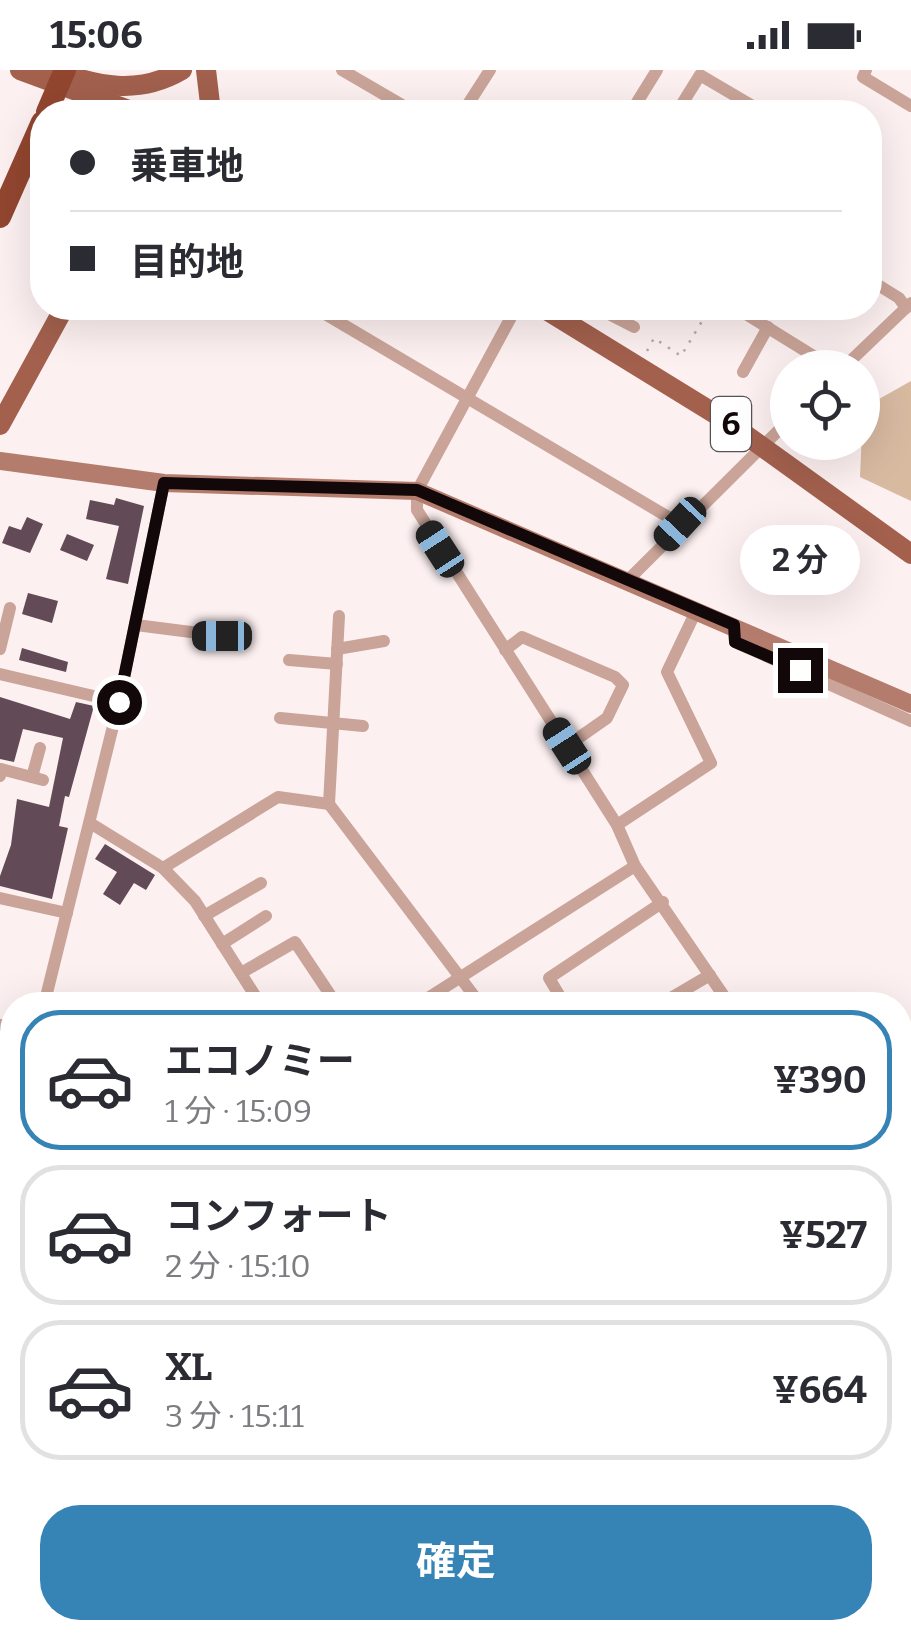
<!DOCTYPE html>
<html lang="ja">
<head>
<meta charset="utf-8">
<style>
	body { margin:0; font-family:Bitter,"Noto Sans JP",serif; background:#f2f2f3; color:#2b2b33; height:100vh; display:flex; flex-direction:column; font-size:38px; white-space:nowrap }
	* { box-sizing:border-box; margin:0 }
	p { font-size:32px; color:#7c7c81 }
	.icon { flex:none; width:55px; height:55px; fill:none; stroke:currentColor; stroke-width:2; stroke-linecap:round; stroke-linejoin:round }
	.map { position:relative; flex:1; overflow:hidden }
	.panel { position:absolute; left:0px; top:922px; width:912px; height:648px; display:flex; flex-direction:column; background:#fff; border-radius:40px 40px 0 0; box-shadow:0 10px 40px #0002 }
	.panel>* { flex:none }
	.hud { position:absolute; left:30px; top:30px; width:852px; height:220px; border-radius:40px; box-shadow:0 10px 40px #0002; display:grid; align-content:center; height:220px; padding:0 40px; background:#fff }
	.fabs { position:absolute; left:770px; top:280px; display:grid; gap:20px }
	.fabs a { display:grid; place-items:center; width:110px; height:110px; border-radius:50%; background:#fff; box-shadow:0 10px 40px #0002; font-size:50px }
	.end { position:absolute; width:45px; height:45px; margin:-22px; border:12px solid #120809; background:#fff; box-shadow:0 0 0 5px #fff }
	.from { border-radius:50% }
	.bubble { position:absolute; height:70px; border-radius:35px; background:#fff; box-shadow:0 10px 40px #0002; font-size:32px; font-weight:700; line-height:70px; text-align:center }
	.car { position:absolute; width:30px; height:60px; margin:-30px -15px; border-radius:12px; box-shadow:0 0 8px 2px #0007; background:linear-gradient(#222 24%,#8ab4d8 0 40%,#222 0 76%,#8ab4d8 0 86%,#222 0) }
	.hud b { display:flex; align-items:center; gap:35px; height:95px; font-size:38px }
	.hud b+b { border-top:2px solid #e1e1e2 }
	.hud i { width:25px; height:25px; background:#2b2b33 }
	ul { padding:18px 0 0; list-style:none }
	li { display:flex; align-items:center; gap:30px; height:140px; margin:0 20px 15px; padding:0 20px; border:5px solid #e1e1e2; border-radius:40px }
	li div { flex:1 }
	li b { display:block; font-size:38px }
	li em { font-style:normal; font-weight:700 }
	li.current { border-color:#3683b5 }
	li>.icon { width:90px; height:90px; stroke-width:1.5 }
	.action { display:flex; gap:20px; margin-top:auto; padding:20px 40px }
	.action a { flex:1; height:115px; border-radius:40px; background:#3683b5; color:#fff; font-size:40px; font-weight:700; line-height:115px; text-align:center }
	.status { display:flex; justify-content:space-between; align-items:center; height:70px; padding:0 50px; background:#fff; direction:ltr }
	.status svg { height:28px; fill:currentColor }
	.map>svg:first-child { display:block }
	.green { fill:#f1dccb }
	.forest { fill:#d8baa1 }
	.building { fill:#624a57 }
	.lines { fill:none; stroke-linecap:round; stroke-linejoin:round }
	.path { stroke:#b6aaab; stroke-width:2.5; stroke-dasharray:2.5 8; stroke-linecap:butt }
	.street { stroke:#caa498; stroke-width:12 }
	.secondary { stroke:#b47c6c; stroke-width:18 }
	.primary { stroke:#a2604d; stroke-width:20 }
	.highway { stroke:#924630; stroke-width:22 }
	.route { stroke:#120809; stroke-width:12 }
	.labels { text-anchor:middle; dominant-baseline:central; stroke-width:10; stroke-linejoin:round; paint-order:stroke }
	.shield { fill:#fff; stroke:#595253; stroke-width:2.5 }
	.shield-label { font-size:32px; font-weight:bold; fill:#120809 }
</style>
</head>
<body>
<div class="status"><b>15:06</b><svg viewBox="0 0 49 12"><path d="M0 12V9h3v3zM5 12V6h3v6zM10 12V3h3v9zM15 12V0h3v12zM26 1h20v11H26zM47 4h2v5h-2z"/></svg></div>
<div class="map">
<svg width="911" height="1569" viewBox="0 0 911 1569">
	<rect width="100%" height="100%" fill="#fdf0f1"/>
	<path class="green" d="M900,1359l11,15v195h-656l16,-11h629z"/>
	<g class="forest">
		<path d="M911,311v120l-51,-24 3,-69z"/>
		<path d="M271,1558h87l-18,11h-85z"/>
		<path d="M572,1558h95l7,11h-99z"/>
	</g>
	<g class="building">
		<path d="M116,428l28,8 -16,78 -22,-5 13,-53 -33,-7 4,-19 24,5z"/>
		<path d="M27,447l16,7 -13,29 -28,-10 7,-17 12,4z"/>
		<path d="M67,464l27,11 -7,16 -27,-11z"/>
		<path d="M28,523l30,8 -6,22 -30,-9z"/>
		<path d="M22,578l46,14 -2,10 -47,-12z"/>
		<path d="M0,627l70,22 6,-17 18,4 -25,91 -4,-1 -6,30 9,2 -16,71 -52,-13v-10l11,-31 6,-46 32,8 14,-69 -40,-9 -9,33 -14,-3z"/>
		<path d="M105,774l50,31 -9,15 -12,-7 -14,22 -17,-11 14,-22 -22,-13z"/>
	</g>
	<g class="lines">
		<path class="path" d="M647,281l7,-13 27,18 29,-48"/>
		<g class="street">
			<path d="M342,0l72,42"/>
			<path d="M866,0l-3,7 48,29"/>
			<path d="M463,42l27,-42"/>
			<path d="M631,42l26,-42"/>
			<path d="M677,42l23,-37 63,37"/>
			<path d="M870,210l29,18 7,10"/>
			<path d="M315,238l365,216"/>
			<path d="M516,238l-99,183v19l200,315 18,41 95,139"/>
			<path d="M597,238l37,19"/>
			<path d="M736,238l97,60"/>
			<path d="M843,298l68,-65"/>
			<path d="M743,302l25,-45"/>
			<path d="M628,510l160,-159"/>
			<path d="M339,546l-10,188 152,201"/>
			<path d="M136,555l86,11"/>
			<path d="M734,555l1,17 176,79"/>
			<path d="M0,579l10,-41"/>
			<path d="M337,579l47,-8"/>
			<path d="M505,580l17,-13 93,40 8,8 -16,33 -40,28"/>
			<path d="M289,590l48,4"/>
			<path d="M0,604l119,28"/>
			<path d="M280,648l83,8"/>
			<path d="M0,706l1,-7 42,11"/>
			<path d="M32,707l8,-29"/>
			<path d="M90,753l73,45 115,-71 51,7"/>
			<path d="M617,755l94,-62 -44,-91 30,-63"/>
			<path d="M163,798l32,33 66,104"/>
			<path d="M0,828l67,15"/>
			<path d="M204,846l57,-33"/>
			<path d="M222,874l44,-28"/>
			<path d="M241,903l54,-31 42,63"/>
			<path d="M44,935l75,-303 45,-219"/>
			<path d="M417,935l218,-139"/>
			<path d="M565,935l-16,-27 114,-76"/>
			<path d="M659,935l51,-30"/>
			<path d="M0,955l12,2"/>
			<path d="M0,1058l12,3"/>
			<path d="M900,1104l11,20"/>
			<path d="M0,1127l12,-53"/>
			<path d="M911,1202v8"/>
			<path d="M4,1474l8,14"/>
			<path d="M57,1558l7,11"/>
			<path d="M209,1558l8,11"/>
			<path d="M677,1558l7,11"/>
			<path d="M119,1569l18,-11"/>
			<path d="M243,1569l14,-11"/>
		</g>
		<path class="secondary" d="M0,391l164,22 253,8 494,213"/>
		<g class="primary">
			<path d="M20,0l114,42"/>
			<path d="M52,0c45,16 86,26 130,0"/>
			<path d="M206,0l5,42"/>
			<path d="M543,238l182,112 186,134"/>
			<path d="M0,355l64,-117"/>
		</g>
		<g class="highway">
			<path d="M47,42l18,-42"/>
			<path d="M0,147l42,-95"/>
		</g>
	</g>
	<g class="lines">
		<path class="route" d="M119,632l45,-219 253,7 317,135 1,17 65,28"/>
	</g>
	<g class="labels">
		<rect class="shield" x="711" y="327" width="40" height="54" rx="8"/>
		<g class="shield-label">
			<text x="731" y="354">6</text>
		</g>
	</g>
</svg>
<div class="fabs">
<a><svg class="icon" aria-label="locate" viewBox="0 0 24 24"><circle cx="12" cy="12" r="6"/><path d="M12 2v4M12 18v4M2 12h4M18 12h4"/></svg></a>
</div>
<i class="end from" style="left:119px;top:632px"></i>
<i class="end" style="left:800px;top:600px"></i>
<div class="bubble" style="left:740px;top:455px;width:120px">2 分</div>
<i class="car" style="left:680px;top:454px;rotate:223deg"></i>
<i class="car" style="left:440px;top:479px;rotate:327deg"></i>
<i class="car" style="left:222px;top:566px;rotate:270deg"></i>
<i class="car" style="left:567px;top:676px;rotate:327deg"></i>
<div class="hud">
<b><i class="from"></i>乗車地</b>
<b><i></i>目的地</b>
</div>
<section class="panel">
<ul>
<li class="current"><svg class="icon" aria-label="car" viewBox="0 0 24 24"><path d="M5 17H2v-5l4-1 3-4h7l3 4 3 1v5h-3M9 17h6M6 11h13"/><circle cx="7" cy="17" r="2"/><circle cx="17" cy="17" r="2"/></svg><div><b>エコノミー</b><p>1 分 · 15:09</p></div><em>¥390</em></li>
<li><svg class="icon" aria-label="car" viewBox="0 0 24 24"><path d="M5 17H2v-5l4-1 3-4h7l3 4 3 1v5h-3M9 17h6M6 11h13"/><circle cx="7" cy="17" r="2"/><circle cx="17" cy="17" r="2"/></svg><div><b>コンフォート</b><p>2 分 · 15:10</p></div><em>¥527</em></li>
<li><svg class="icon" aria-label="car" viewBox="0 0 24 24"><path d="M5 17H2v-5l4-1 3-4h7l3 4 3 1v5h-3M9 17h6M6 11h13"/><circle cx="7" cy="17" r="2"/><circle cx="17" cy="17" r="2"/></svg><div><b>XL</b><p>3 分 · 15:11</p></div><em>¥664</em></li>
</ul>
<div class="action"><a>確定</a></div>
</section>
</div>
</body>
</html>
